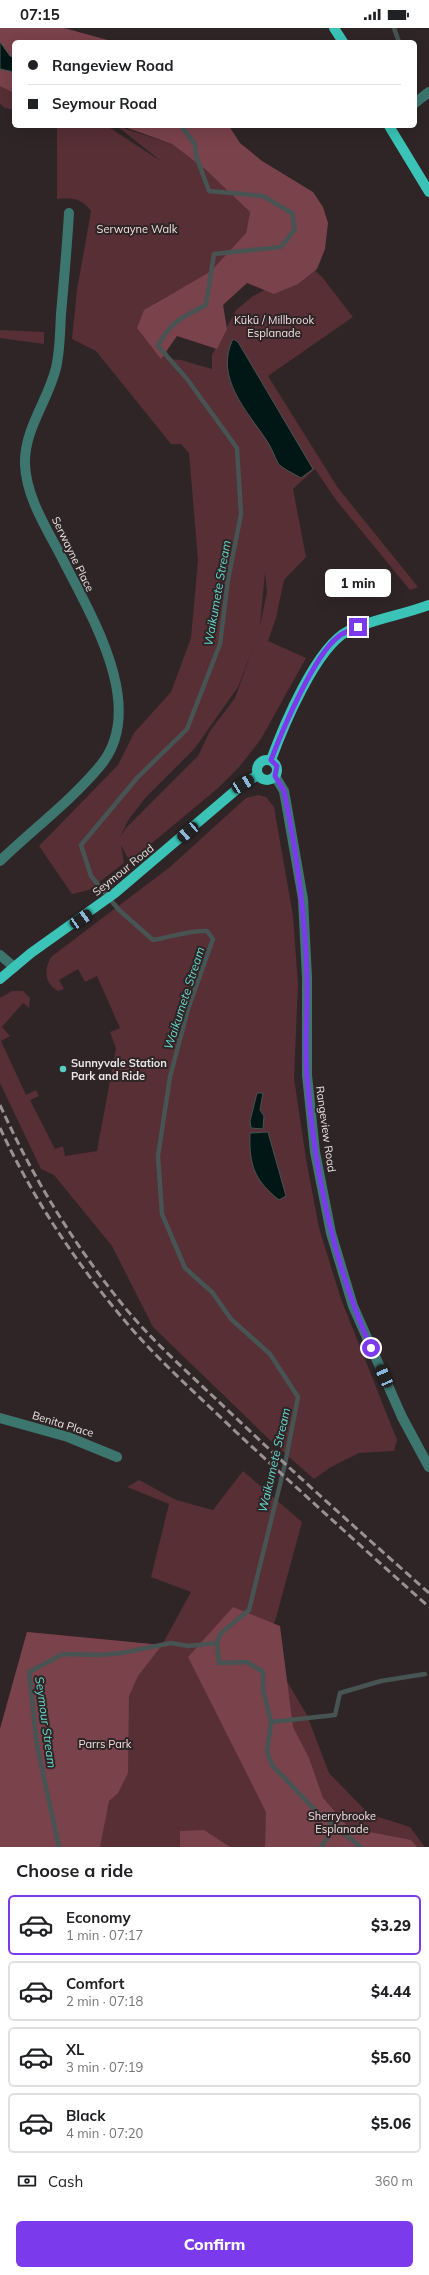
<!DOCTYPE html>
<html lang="en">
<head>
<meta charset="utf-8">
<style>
	body { margin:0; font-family:Mulish,sans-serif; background:#f6f6f6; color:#202124; height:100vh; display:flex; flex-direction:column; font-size:15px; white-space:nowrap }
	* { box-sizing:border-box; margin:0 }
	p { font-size:13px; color:#757577 }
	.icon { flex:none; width:22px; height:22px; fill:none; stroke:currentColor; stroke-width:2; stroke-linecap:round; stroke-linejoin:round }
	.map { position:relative; height:1819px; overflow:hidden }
	.sheet { display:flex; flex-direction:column; background:#fff; flex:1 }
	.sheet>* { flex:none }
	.top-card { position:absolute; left:12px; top:12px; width:405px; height:88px; border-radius:6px; box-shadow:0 4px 16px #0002; display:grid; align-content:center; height:88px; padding:0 16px; background:#fff }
	.end { position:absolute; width:18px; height:18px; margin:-9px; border:5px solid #7c3aed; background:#fff; box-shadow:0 0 0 2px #fff }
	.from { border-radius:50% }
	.bubble { position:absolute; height:28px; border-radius:6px; background:#fff; box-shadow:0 4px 16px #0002; font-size:13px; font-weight:800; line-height:28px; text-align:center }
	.car { position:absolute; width:12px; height:24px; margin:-12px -6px; border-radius:5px; box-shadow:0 0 3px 1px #0007; background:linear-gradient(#222 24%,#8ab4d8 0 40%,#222 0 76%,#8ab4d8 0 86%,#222 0) }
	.top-card b { display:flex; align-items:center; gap:14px; height:38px; font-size:15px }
	.top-card b+b { border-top:1px solid #e0e0e0 }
	.top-card i { width:10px; height:10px; background:#202124 }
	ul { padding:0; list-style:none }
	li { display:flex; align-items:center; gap:12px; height:60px; margin:0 8px 6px; padding:0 8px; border:2px solid #e0e0e0; border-radius:6px }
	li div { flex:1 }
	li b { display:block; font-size:15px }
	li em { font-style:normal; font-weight:800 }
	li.selected { border-color:#7c3aed }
	li>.icon { width:36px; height:36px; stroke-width:1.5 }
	h2 { padding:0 16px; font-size:18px; line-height:48px }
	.pay { display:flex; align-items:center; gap:10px; height:44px; padding:0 16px; font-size:15px }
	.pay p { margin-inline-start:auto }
	.action { display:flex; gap:8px; margin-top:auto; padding:8px 16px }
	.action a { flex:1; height:46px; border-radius:6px; background:#7c3aed; color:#fff; font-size:16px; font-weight:800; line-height:46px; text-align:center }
	.status { display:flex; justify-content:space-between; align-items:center; height:28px; padding:0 20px; background:#fff; direction:ltr }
	.status svg { height:11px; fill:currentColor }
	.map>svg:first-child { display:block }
	.green { fill:#572f35; fill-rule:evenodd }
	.forest { fill:#7a424b }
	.water { fill:#011715; stroke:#475453 }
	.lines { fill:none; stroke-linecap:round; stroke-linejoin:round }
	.stream { stroke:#475453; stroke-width:4.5 }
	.minor { stroke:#3c766f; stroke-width:10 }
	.major { stroke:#3ac3b6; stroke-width:10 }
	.rail { stroke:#999192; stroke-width:3; stroke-dasharray:8 4; stroke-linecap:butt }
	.route { stroke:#7c3aed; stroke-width:5 }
	.poi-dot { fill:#57cec1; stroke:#2f2526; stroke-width:1.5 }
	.labels { text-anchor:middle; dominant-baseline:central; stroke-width:4; stroke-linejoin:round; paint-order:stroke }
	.park-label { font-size:11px; fill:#f2dfe1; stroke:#2f2526 }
	.street-label { font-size:11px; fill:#eae4e4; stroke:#2f2526 }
	.poi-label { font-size:11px; font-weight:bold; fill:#eae4e4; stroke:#2f2526; text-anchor:start }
	.water-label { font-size:12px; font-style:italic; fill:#63d7ca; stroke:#2f2526 }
</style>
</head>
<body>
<div class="status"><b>07:15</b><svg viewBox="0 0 49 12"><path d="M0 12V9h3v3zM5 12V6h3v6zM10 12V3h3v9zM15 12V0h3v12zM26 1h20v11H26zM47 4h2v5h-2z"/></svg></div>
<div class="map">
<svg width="429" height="1819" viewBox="0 0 429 1819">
	<rect width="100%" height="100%" fill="#2f2526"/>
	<g class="green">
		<path d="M0,36l14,7v39l-9,-2 -5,-4z"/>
		<path d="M57,98h50l55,36 -45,-36 55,18 35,27 43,41 -4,21 -35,38 -57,33 15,55 12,1 31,9v-14l24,-45 17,-14 58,-29 11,10 31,40 -85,59 70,112 80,99 -8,3 -74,-90 -21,-31 -22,20 13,68 -22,23 -8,38 -8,23 38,17 -45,81 -21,27 -23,23 -71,59 -17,12 -8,-15 3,18 -35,27 -17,4 -33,-48 79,-81 16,-32 37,-41 20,-54 7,-78 -9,-107 -8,-9h-10l-75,-93 -24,-12 5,-49 14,-79c-10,-13 -18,-13 -34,-12zM265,544l2,20 -7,34zM253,620l-18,50 -25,33 -12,25 -72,72 -6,9 9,-18 18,-23 48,-48 43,-61z"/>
		<path d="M0,302l44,2v12l-44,-6z"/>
		<path d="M258,767l8,2 8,10 19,109 5,68 -4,94 12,81 13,69 22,71 56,141 -3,11 -35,2 -28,14 -17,12 -41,-36 -120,-116 -41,-81 -58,-71 -13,-6 -41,-86v-85l12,-7h11l7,7 -1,10 -6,-5 -21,24 8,9 -9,5 25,54 10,-5 3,6 -9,4 25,49 8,-3 2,10 32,-5 19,-103 -6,-16 10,-4 -23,-52 -12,6 -7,-13 -19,11 5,9 -6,2c-14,-8 -14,-21 -7,-34l119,-90 76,-69zM263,1065l-3,17 4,6 -14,5zM268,1104l5,19 -23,-18z"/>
		<path d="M243,1443l59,51 -26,96 -10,28 41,69 22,58 40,41 41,13 15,20h-425v-118l27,-97 135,13 29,-53 -40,-15 18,-73 -42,-17 12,-7 37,20 37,10z"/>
	</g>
	<g class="forest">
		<path d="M0,0h64l51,14h-101v51l-14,-7z"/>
		<path d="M122,98h107l11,17 22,18 51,31 10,15 5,16 -3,26 -8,20 -19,15 -24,10 -27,-11 -24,22 4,24 -10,20 -40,-13 -16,23 -24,-31 7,-18 67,-39 35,-38 4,-21 -43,-41 -35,-27z"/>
		<path d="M233,1579l47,19 13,101 16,31 14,40 26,30 62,12 6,7h-152l1,-35 -78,-155z"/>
		<path d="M27,1604l135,13 -24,31 -9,20 -1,77 -10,20 -9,8 -9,46h-100v-118z"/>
		<path d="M204,1802l26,17h-50v-16z"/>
	</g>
	<g class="water">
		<path d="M0,14l10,14 4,1v15l-14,-3z"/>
		<path d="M233,311l5,3 75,127 -12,9c-6,-4 -19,-9 -23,-15 -4,-7 -6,-15 -11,-22 -20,-30 -53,-64 -34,-102z"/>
		<path d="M257,1065h6l-3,17 4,6 -1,13 -12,-1 -1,-7z"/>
		<path d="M268,1104l18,64 -7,4c-25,-20 -30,-35 -29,-67z"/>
	</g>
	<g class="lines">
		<g class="stream">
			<path d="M394,0l5,14"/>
			<path d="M181,98l14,18 1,12 13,35 54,5 29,17 3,16 -14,18 -67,7 -8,51c-23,12 -36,17 -48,41l29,33 50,69 4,66 -13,66 -8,64 -33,85 -50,49 -56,67 10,31 28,34 34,30c18,-3 37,-10 54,-9l6,8 -25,70 -18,68 -12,79 4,58 23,54 27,24 19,27 39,35 28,43 -13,67 -36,146 -29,24 -3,9 2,20 28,-1 16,10v18l8,32 -4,29 5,14 45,47 44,35"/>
			<path d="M271,1694l64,-7 5,-22 41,-12 44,-7"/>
			<path d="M59,1819l-22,-101 -8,-74 34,-18 37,1 22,-2 49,-10 17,3 29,-3"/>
			<path d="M321,1819l14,-20"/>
		</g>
		<g class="minor">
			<path d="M415,75l14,-11"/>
			<path d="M275,748l9,15 2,11 17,97 4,79v97l8,77 16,81 22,73 49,111 27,50"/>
			<path d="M0,833c33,-32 71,-60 100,-95 49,-58 -10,-152 -38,-208 -15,-29 -36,-61 -37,-94 -1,-35 23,-63 31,-96 4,-17 4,-36 5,-54 3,-34 6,-67 8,-101"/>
			<path d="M0,927l14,12"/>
			<path d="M0,1390l68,19 49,20"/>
		</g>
		<g class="major">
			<path d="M334,0l9,14"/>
			<path d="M389,98l40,66"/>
			<circle cx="267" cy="742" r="10"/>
			<path d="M271,732c12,-33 45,-113 77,-129 25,-12 55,-16 81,-26"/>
			<path d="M0,951l31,-26 84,-60 128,-109 15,-9"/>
		</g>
		<g class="rail">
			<path d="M0,1077c31,69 71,135 118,194 29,37 65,69 99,101 69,66 141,130 212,193"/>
			<path d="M0,1100c35,75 83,146 138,208 31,34 65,64 98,96 64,59 128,117 193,175"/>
		</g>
	</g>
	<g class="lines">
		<path class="route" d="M358,599c-7,3 -14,5 -20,10 -24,18 -56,94 -67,123l6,6 -2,10 9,15c13,62 21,123 23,186 1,33 -3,66 0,99 7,93 26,186 64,272"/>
	</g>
	<circle class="poi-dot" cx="63" cy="1041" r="4"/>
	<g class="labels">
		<g class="park-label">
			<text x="137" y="201">Serwayne Walk</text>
			<text x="274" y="292">Kūkū / Millbrook<tspan x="274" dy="13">Esplanade</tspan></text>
			<text x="105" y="1716">Parrs Park</text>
			<text x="342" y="1788">Sherrybrooke<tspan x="342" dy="13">Esplanade</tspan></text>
		</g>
		<g class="street-label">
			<text transform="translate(73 526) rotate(64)">Serwayne Place</text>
			<text transform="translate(123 842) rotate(-39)">Seymour Road</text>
			<text transform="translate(326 1101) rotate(82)">Rangeview Road</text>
			<text transform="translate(63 1396) rotate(17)">Benita Place</text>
		</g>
		<g class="poi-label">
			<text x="71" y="1035">Sunnyvale Station<tspan x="71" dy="13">Park and Ride</tspan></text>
		</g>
		<g class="water-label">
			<text transform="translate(217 565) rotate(-80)">Waikumete Stream</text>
			<text transform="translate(184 970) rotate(-72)">Waikumete Stream</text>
			<text transform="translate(274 1432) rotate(-77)">Waikumete Stream</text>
			<text transform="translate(46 1694) rotate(82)">Seymour Stream</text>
		</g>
	</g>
</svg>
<i class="end from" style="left:371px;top:1320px"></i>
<i class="end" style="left:358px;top:599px"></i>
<div class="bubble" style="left:325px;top:541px;width:66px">1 min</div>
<i class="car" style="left:243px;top:756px;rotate:59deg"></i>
<i class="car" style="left:188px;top:804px;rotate:229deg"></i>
<i class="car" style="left:81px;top:891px;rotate:55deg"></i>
<i class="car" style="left:384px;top:1348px;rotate:336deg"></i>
<div class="top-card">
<b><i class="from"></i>Rangeview Road</b>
<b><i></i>Seymour Road</b>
</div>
</div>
<section class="sheet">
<h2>Choose a ride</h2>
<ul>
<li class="selected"><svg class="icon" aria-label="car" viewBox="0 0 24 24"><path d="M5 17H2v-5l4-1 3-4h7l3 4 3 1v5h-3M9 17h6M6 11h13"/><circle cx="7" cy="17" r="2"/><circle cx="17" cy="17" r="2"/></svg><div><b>Economy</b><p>1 min · 07:17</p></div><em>$3.29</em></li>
<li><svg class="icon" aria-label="car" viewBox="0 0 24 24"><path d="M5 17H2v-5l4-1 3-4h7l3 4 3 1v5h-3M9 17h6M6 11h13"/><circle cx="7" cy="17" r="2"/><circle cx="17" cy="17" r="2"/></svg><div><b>Comfort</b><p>2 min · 07:18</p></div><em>$4.44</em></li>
<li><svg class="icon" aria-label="car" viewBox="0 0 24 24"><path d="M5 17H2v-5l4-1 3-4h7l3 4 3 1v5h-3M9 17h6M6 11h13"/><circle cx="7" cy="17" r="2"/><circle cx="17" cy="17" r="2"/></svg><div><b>XL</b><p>3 min · 07:19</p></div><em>$5.60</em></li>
<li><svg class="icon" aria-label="car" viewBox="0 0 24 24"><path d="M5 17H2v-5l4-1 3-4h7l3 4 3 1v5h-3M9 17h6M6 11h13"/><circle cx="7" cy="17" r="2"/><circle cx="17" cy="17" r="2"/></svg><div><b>Black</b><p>4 min · 07:20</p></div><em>$5.06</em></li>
</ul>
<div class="pay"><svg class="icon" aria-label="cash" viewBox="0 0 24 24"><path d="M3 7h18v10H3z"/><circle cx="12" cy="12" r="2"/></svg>Cash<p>360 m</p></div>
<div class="action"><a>Confirm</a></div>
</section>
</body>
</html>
